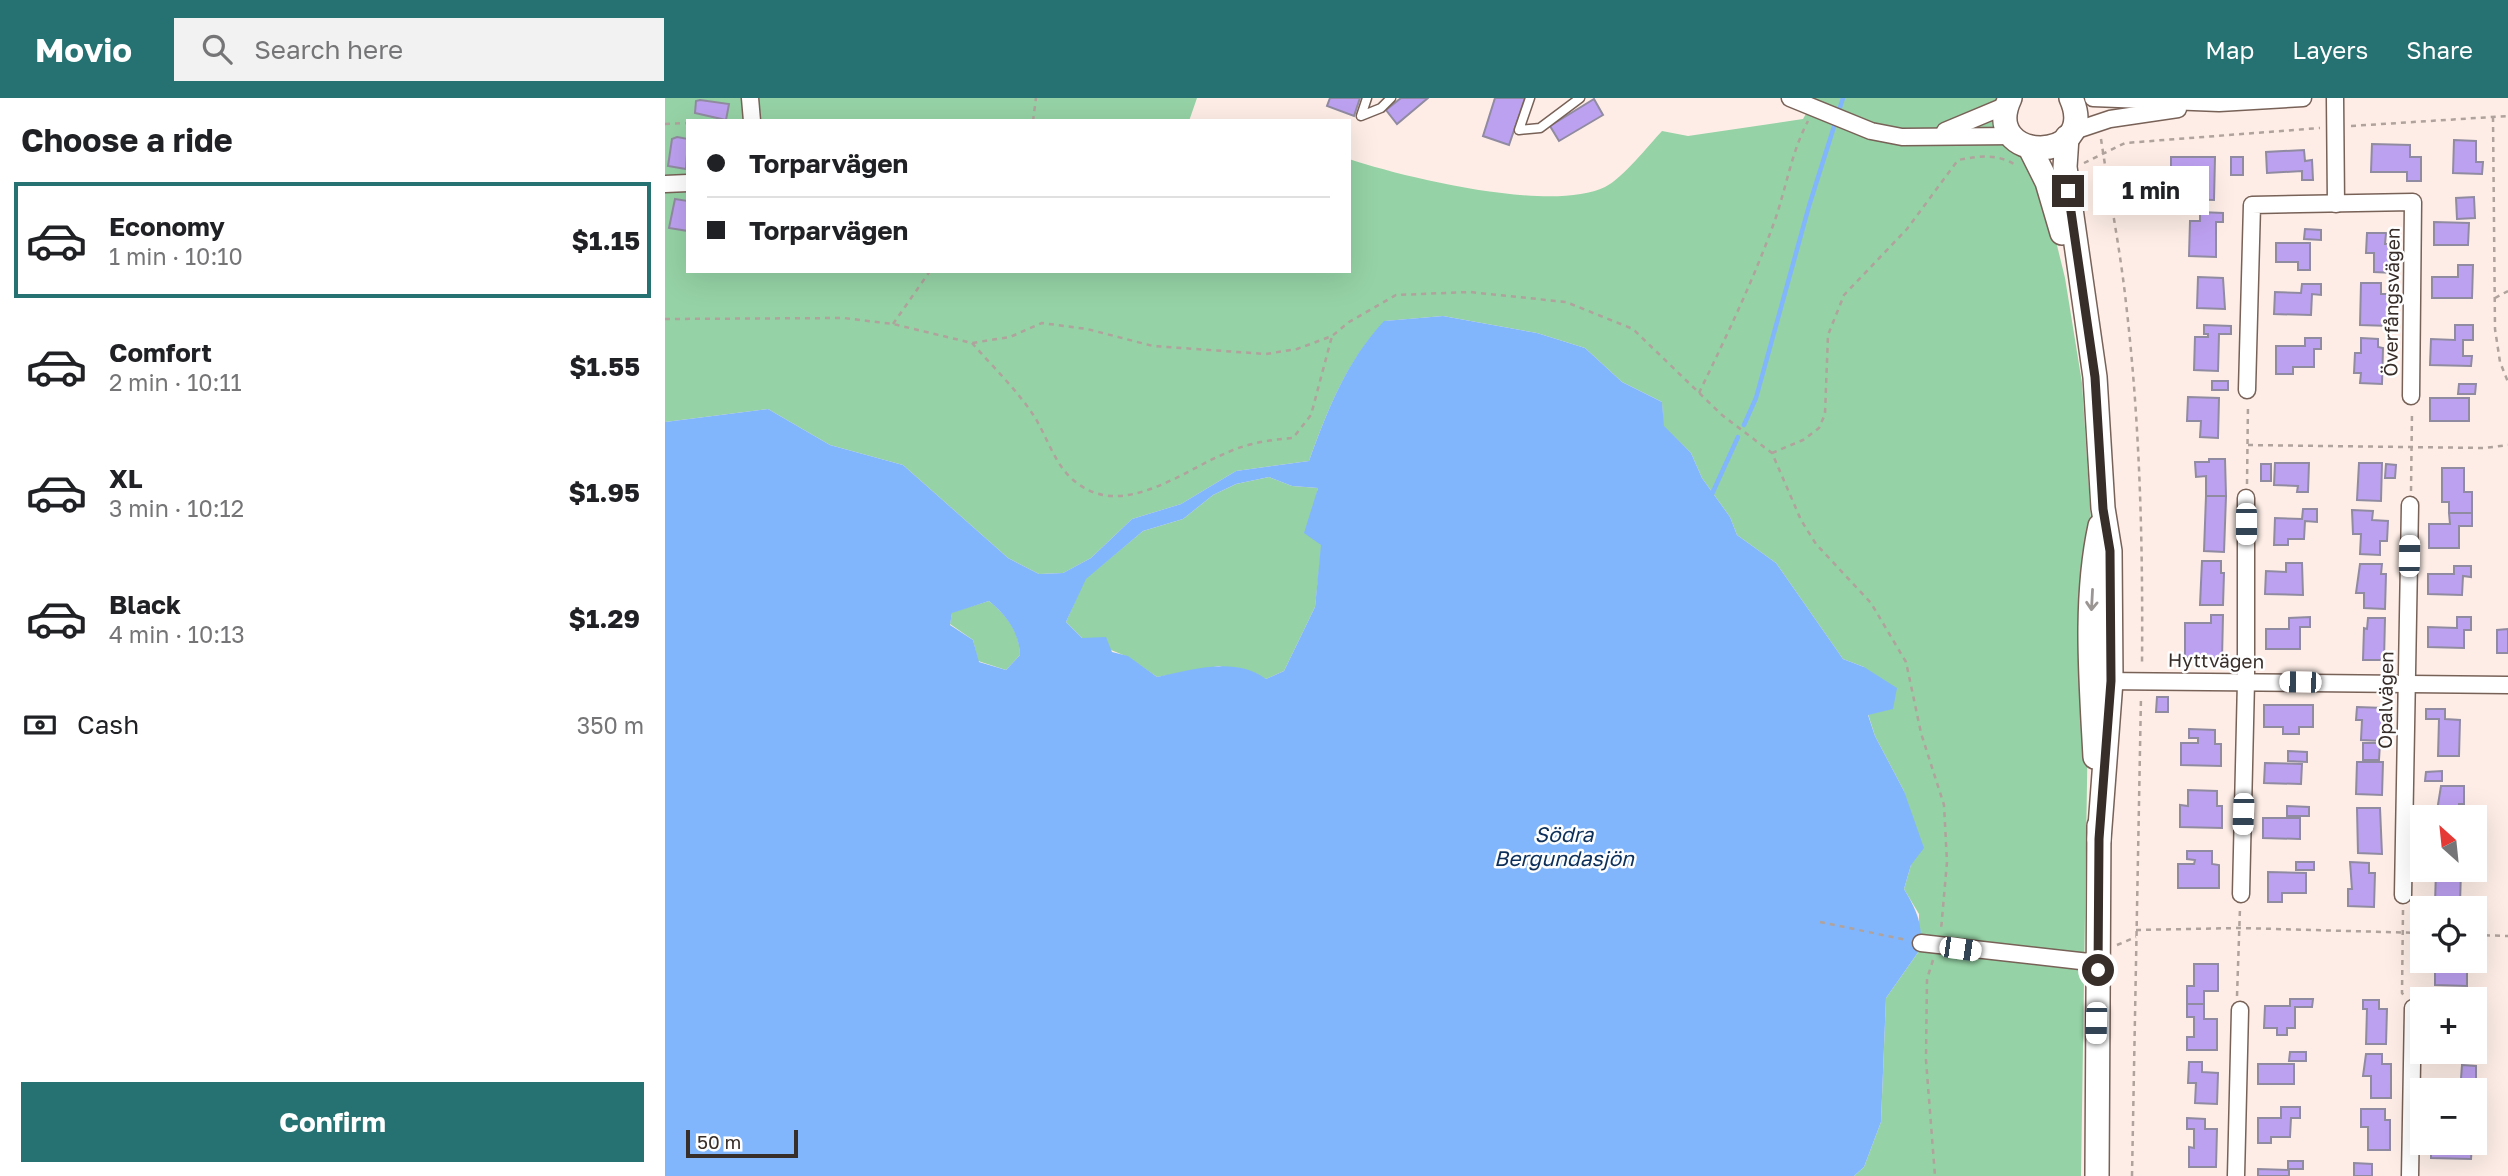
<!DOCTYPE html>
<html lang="en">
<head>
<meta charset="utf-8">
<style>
	body { margin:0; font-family:"Golos Text",sans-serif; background:#f2f2f2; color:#202124; height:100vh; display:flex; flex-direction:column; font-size:26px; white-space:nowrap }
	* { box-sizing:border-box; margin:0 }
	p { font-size:23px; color:#757577 }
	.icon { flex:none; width:38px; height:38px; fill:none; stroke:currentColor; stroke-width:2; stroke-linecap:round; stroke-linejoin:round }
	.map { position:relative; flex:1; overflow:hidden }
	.drawer { display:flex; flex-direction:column; background:#fff; width:665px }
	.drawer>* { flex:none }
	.guide { position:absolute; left:21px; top:21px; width:665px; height:154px; border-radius:0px; box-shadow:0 7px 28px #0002; display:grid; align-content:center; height:154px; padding:0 21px; background:#fff }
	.needle { width:46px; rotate:333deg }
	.fabs { position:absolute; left:1745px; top:707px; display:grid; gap:14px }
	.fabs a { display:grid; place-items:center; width:77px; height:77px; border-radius:0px; background:#fff; box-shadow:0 7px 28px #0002; font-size:35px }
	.scale { position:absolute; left:21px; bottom:18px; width:112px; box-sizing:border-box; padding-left:7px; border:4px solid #372d29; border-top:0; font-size:19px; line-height:24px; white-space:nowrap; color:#372d29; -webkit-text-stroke:5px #fefefe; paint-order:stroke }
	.end { position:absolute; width:32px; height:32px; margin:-16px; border:9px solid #372d29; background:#fff; box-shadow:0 0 0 4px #fff }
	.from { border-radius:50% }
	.bubble { position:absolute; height:49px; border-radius:0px; background:#fff; box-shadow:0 7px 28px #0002; font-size:23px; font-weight:700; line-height:49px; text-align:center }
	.car { position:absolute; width:21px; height:42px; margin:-21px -10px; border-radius:9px; box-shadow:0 0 5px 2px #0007; background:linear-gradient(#fff 24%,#345 0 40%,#fff 0 76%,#345 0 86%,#fff 0) }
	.guide b { display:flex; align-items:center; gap:24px; height:66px; font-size:26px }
	.guide b+b { border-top:2px solid #e0e0e0 }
	.guide i { width:18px; height:18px; background:#202124 }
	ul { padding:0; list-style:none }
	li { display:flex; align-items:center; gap:21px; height:116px; margin:0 14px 10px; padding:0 7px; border:4px solid transparent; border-radius:0px }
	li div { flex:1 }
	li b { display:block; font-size:26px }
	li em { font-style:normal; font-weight:700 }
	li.current { border-color:#267171 }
	li>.icon { width:63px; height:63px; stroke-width:1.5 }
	h2 { padding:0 21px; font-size:32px; line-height:84px }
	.pay { display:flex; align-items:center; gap:18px; height:77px; padding:0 21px; font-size:26px }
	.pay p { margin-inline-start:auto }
	.action { display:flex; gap:14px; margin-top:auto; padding:14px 21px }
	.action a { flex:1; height:80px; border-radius:0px; background:#267171; color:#fff; font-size:28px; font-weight:700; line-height:80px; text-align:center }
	header { display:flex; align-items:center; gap:42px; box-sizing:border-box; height:98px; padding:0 35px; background:#267171; color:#fff }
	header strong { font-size:33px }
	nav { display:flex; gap:38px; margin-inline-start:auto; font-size:24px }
	.search { width:490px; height:63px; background:#f2f2f2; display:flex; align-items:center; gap:18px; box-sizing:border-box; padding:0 24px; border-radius:0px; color:#757577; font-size:26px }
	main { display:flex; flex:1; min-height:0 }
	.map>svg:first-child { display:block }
	.green { fill:#95d2a5 }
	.water { fill:#82b6fc; fill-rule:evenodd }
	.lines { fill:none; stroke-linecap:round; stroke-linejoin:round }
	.stream { stroke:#82b6fc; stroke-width:4.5 }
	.building { fill:#bda1f1; stroke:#918ba1; stroke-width:2 }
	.lane-casing { stroke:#786157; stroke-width:11 }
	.street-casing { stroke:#786157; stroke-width:19 }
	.secondary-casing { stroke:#786157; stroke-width:26 }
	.path { stroke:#b0a29c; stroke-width:2.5; stroke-dasharray:5 5; stroke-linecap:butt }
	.lane { stroke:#fff; stroke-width:8 }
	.street { stroke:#fff; stroke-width:16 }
	.secondary { stroke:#fff; stroke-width:23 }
	.oneway { stroke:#9b9694 }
	.route { stroke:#372d29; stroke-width:9 }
	.labels { text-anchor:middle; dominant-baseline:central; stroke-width:5; stroke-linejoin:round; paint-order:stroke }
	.street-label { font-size:19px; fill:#372d29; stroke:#fefefe }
	.water-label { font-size:21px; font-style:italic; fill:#0d305b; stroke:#fefefe }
</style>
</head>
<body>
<header>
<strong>Movio</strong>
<div class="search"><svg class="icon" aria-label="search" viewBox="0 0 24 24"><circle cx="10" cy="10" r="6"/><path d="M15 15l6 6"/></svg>Search here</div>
<nav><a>Map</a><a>Layers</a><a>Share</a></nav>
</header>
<main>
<section class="drawer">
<h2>Choose a ride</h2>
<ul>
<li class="current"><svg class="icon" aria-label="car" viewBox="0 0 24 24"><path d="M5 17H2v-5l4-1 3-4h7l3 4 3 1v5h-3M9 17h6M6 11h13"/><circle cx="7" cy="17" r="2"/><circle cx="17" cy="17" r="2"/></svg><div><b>Economy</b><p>1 min · 10:10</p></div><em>$1.15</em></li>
<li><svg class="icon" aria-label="car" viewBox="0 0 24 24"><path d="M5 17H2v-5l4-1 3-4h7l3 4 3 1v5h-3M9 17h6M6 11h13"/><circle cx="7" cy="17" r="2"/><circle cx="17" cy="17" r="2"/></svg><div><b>Comfort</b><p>2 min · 10:11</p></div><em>$1.55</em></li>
<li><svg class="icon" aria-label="car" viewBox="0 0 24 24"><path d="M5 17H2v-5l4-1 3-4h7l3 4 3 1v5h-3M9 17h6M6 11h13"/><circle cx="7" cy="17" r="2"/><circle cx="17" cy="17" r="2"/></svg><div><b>XL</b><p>3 min · 10:12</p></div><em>$1.95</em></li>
<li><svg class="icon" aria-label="car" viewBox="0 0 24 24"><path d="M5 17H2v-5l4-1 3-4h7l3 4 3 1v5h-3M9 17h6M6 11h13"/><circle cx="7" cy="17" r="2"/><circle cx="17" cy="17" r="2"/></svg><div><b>Black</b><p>4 min · 10:13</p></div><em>$1.29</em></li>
</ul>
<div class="pay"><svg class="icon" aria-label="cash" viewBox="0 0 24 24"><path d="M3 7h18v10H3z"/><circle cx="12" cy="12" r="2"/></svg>Cash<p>350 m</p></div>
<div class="action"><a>Confirm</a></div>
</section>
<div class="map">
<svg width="1843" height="1078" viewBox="0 0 1843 1078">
	<rect width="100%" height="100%" fill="#fdede6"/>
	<g class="green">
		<path d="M0,0h532l-8,23h-501v150h661v-112c57,19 203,54 256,28 18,-9 43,-41 57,-56l26,5 115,-17 12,-21h185l41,82 24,98 17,105 9,137 -10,656h-227l10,-9 17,-45 5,-124 33,-47v-37l-15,-25 7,-24 -7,-74 -29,-55 -7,-22 -4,-47 -21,-8 -67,-96 -39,-28 -7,-18 -28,-39 -11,-25 -28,-27 -1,-24 -40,-20 -37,-34 -48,-15 -94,-17 -58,5c-39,41 -57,88 -76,140l-73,10 -55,33 -49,15 -41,39 -28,15 -24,1 -31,-16 -105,-93 -73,-20 -62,-36 -103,13z"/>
		<path d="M604,379l23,9 26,2 -4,18 8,38 -7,63 -31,64 -18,8 -47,-13 -62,11 -29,-20 -46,-19 -16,-16 19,-43 58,-48 40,-12 30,-24 23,-11z"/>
		<path d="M324,503c18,15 31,31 31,54l-14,15 -28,-9 -5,-21 -23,-16 2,-12z"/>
	</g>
	<path class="water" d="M778,218l94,17 48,15 37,34 40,20 2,24 27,27 11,25 28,39 7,18 39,28 67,96 21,8 33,21 -4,21 -25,6 7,21 29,55 20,57 -13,17 -7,24c12,20 21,38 15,62l-33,47 -5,124 -17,45 -10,9h-1189v-754l103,-13 62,36 73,20 105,93 31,16 24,-1 28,-15 41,-39 49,-15 55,-33 73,-10c19,-52 37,-99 75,-140zM604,379l23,9 26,2 -14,45 17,12 -6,62 -31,64 -18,8c-31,-23 -74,-9 -109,-2l-29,-21 -16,-4 -6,-15 -24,1 -16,-16 20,-43 57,-48 40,-12 30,-24 23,-11zM324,503c18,15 30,31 31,54l-14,15 -27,-8 -6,-22 -23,-15 2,-12z"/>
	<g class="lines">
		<g class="stream">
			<path d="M1079,327l12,-27 53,-192 34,-108"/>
			<path d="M1047,396l26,-57"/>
		</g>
	</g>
	<g class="building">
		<path d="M665,0h30l-6,18 -27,-10z"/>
		<path d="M736,0h27l-31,26 -11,-14z"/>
		<path d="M830,0h30l-16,47 -26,-9z"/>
		<path d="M929,1l9,16 -44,26 -9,-15z"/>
		<path d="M35,2l29,4 -3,16 -31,-7 1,-12z"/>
		<path d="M12,39l11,2 -2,30 -18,-3 4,-27z"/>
		<path d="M1789,42l22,1v21h7l-1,12 -29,-1z"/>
		<path d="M1707,46l38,1v12h11v24h-14v-9h-36z"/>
		<path d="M1639,52l1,11 7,-1 1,20h-11v-9l-35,2 -1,-21z"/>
		<path d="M1506,59h44l-1,43 -33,-1 1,-21 12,1v-10h-23z"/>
		<rect x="1566" y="59" width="12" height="18"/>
		<path d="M1809,99l1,21 -18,1 -1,-21z"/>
		<path d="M10,101l13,2v30l-19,-3z"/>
		<path d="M1535,114l23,1v9h-7v35l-27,-1 1,-35h10z"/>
		<path d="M1769,124l35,1 -1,22h-34z"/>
		<path d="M1640,131l16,1v10l-17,-1z"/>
		<path d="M1702,135h19l-1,11h10l-1,29 -20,-1v-19h-8z"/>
		<path d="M1611,145h34v27h-12v-8h-22z"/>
		<path d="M1793,167h15l-1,33h-40v-21h26z"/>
		<path d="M1533,179l25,1 2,31 -28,-1z"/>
		<path d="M1696,185h20v11h9v32l-30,-1z"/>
		<path d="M1637,186h19v11l-9,-1 -1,21 -37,-1 1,-22 26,1z"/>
		<path d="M1539,227l27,1v8h-12l-1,37 -24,-1 1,-33h13v-3h-4z"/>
		<path d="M1790,227h18v15h-10v16h9l-1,10 -41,-1 1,-26 24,1z"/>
		<path d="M1640,240h16v11h-7v18h-21v7h-17v-28h29z"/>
		<path d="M1696,240l17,1v8l5,1 -1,36 -22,-1 1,-10h-7l1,-20h6z"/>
		<rect x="1547" y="283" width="16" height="9"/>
		<path d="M1794,286h17l-1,10h-17z"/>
		<path d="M1523,299l31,1 -1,40 -18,-1 1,-16h-14z"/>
		<rect x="1765" y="300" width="39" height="23"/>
		<path d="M1544,361h16l1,37h-20v-20l-10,1 -1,-15h14z"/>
		<path d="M1610,365h34l-1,29h-11l1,-6 -24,-1z"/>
		<path d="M1694,365h23l-1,38 -24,-1z"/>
		<rect x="1596" y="366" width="10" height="17"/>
		<path d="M1721,366l10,1 -1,13h-10z"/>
		<path d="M1777,370h22v24h8v21h-23v-11h-7z"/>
		<path d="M1541,398h20l-2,56 -20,-1z"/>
		<path d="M1638,411h14v13l-12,-1 -1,18h-16v6h-14l1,-27 27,1z"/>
		<path d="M1687,412l21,1 -1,9 16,1 -1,20h-7v14l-20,-1 1,-20h-8z"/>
		<path d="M1784,415h23v13h-13v22h-30v-24h21z"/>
		<path d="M1537,463h19v12h3l-1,32h-23z"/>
		<path d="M1621,465h16l1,32 -38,-1 1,-23 20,1z"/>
		<path d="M1695,466h22l-1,10h5l-1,35 -21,-1v-15h-8z"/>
		<path d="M1789,468h17v11l-8,-1 -1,19 -34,-1v-20h26z"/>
		<path d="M1546,517h12l-1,44 -37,-1v-35h26z"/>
		<path d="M1645,519v10h-10v22h-34v-20h23v-11z"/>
		<path d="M1792,519h14v13h-7v18l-36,-1v-20l29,1z"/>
		<path d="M1703,520h17l-1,42h-21l1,-32 3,1z"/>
		<path d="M1843,531v24h-11v-23z"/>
		<path d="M1492,599h11v15h-12z"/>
		<path d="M1599,607h49v22h-14v7h-16v-7h-19z"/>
		<path d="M1692,609l27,1 -2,33 -21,-1 1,-20h-6z"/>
		<path d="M1761,611h19v10l15,1 -1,36h-21l1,-37h-13z"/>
		<path d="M1524,631l26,1v14h6v22l-40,-1v-22h17v-5h-9z"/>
		<path d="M1698,645h17l-1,17h-16z"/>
		<path d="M1623,653l19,1v10l-19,-1z"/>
		<path d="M1692,664h26l-1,33 -26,-1z"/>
		<path d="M1600,665l37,1 -1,20 -37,-1z"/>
		<path d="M1777,673v10h-17l1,-9z"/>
		<path d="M1776,688h23v18h-5v10h5v3h-28z"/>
		<path d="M1523,692l29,1v15h5v22l-42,-1v-22l8,1z"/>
		<path d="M1622,708l22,1v9h-22z"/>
		<path d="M1692,710h23l2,46 -24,-1z"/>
		<path d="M1598,720h37v21l-37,-1z"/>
		<path d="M1522,753h25v13l7,1v23h-41v-24h16l1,-4 -8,-1z"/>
		<rect x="1631" y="764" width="18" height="8"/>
		<path d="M1685,764l19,1v10h6l-1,34 -26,-1v-17h4z"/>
		<path d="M1771,772h25l-1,34h-25z"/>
		<path d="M1603,774l38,1v20h-24v9h-14z"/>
		<path d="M1770,863l32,1v24l-32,-1z"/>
		<path d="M1529,866h24v27h-14v13h-17v-18h7z"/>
		<path d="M1800,900h19l-1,23 -8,-1v-21z"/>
		<path d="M1625,901h23l-1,8h-17v21h-8v7h-10v-7h-13l1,-22h25z"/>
		<path d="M1698,902h16v9h8l-1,35h-20l1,-35h-4z"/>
		<path d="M1522,906h17v15h13v31h-30v-13h7v-20h-7z"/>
		<path d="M1625,954h16v9h-17z"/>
		<path d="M1701,956h16v10h9v34h-20v-22h-8z"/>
		<path d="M1524,964h13v10l16,1 -1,31 -22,-1 1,-20h-8z"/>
		<rect x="1593" y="966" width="36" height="20"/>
		<path d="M1797,967l14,1v13h-15z"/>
		<path d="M1767,982l35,1v9h-35z"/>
		<path d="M1616,1009h19v11h-9l-1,19h-19v6h-13v-25h23z"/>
		<path d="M1696,1011h24v11h5v30h-22v-23h-7z"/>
		<path d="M1522,1020l18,1v10h12l-1,38h-27v-20l5,1v-19h-7z"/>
		<path d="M1766,1045h41l-1,16 -40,-1z"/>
		<rect x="1623" y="1063" width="15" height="8"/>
		<path d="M1689,1065l18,1v12h-18z"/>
		<path d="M1593,1071l31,1v6h-31z"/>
	</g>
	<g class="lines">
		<defs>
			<g id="lane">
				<path d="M702,0l-6,18 20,-8 10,-10"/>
				<path d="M865,0l-11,32 21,-2 40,-30"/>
			</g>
			<g id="street">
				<path d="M85,0l2,23"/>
				<path d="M1125,0l81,33 31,6 111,-1"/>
				<path d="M1428,0l126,5 84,-5"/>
				<path d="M1670,0l1,106"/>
				<path d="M1280,33l62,-26"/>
				<path d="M1406,34l39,-13 68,-10"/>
				<path d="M0,86l23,-1"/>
				<path d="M1582,292l5,-185 161,-3 -2,194"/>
				<path d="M1436,583l407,4"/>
				<path d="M1576,796l5,-213v-183"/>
				<path d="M1738,797l7,-390"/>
				<path d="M1256,845l177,20"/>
				<path d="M1571,1078l4,-166"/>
				<path d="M1745,1078l3,-168"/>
			</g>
			<g id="secondary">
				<path d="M1345,0c-31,66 91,67 61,0"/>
				<path d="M1402,39l-2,30 30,210 8,131 7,43 1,130 -12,159"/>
				<path d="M1365,50l17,34 15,51"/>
				<path d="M1430,659c-4,-76 -11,-157 5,-231"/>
				<path d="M1432,1078l2,-350"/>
			</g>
		</defs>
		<use href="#lane" class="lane-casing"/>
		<use href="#street" class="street-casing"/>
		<use href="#secondary" class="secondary-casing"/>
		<g class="path">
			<path d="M1828,19l2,212 5,33 8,20"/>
			<path d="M368,23l3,-23"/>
			<path d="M0,26l23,-1"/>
			<path d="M1686,28l157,-10"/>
			<path d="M1436,41c8,54 19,109 25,164 14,121 17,241 16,362"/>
			<path d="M1419,65l41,-20 195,-15"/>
			<path d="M1830,200l13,-7"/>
			<path d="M0,221l179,-1 49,6 79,19 38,-6 32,-14 45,6 66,17 113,8 31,-5 35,-13 17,-14 47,-27 74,-3 96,10 67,27 89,86 50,38 29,67 15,24 55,59 35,59 15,71 23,72 3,57 -6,68"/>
			<path d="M228,226l37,-53"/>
			<path d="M307,245c21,24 45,47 62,73 14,22 21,51 43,67 46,36 106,-12 149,-30 22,-10 43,-13 67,-15l18,-23 21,-79"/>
			<path d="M1034,295c28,-58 56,-116 77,-176 11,-33 16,-66 32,-96"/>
			<path d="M1583,347l237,3 23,-3"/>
			<path d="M1107,355l31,-13 16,-12 6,-14 3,-79 16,-40 63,-66 51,-69c22,-4 40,-7 59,6"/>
			<path d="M1582,386l1,-80"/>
			<path d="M1746,393l1,-80"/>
			<path d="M1738,812l-1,83 3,4"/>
			<path d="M1155,824l87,18"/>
			<path d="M1471,832l103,-2 183,5"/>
			<path d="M1810,837l33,1"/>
			<path d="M1452,847l19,-8"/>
			<path d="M1268,862l-6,19 -1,81 9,116"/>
			<path d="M1572,898l3,-88"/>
			<path d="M1467,1078l9,-480"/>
		</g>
		<use href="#lane" class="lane"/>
		<use href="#street" class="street"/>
		<use href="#secondary" class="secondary"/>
	</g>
	<defs><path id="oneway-shaft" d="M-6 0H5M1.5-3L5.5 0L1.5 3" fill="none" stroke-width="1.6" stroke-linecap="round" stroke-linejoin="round" transform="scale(1.75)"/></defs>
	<use class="oneway" href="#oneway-shaft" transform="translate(1427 502) rotate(93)"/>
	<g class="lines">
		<path class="route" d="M1403,93l27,186 8,132 7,42 1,130 -12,158 -1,131"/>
	</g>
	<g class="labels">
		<g class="street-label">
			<text transform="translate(1726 204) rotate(-89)">Överfångsvägen</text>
			<text transform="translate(1551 562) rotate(1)">Hyttvägen</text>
			<text transform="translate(1720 602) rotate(-89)">Opalvägen</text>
		</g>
		<g class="water-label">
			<text x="899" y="736">Södra<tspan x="899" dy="24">Bergundasjön</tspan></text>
		</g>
	</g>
</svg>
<div class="fabs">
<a><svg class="needle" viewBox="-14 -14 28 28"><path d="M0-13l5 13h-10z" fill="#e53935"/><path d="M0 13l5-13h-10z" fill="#757577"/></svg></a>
<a><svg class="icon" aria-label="locate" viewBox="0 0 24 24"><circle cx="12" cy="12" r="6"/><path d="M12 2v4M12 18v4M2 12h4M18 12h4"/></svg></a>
<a>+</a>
<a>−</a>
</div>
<div class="scale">50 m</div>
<i class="end from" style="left:1433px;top:872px"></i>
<i class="end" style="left:1403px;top:93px"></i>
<div class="bubble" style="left:1428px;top:68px;width:116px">1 min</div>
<i class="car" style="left:1581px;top:426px;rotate:180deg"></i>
<i class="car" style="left:1744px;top:458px;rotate:1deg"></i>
<i class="car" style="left:1635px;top:584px;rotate:271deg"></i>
<i class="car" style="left:1578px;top:716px;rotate:182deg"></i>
<i class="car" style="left:1295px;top:851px;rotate:98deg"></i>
<i class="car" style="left:1431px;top:925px;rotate:181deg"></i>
<div class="guide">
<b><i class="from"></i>Torparvägen</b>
<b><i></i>Torparvägen</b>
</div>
</div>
</main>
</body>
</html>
